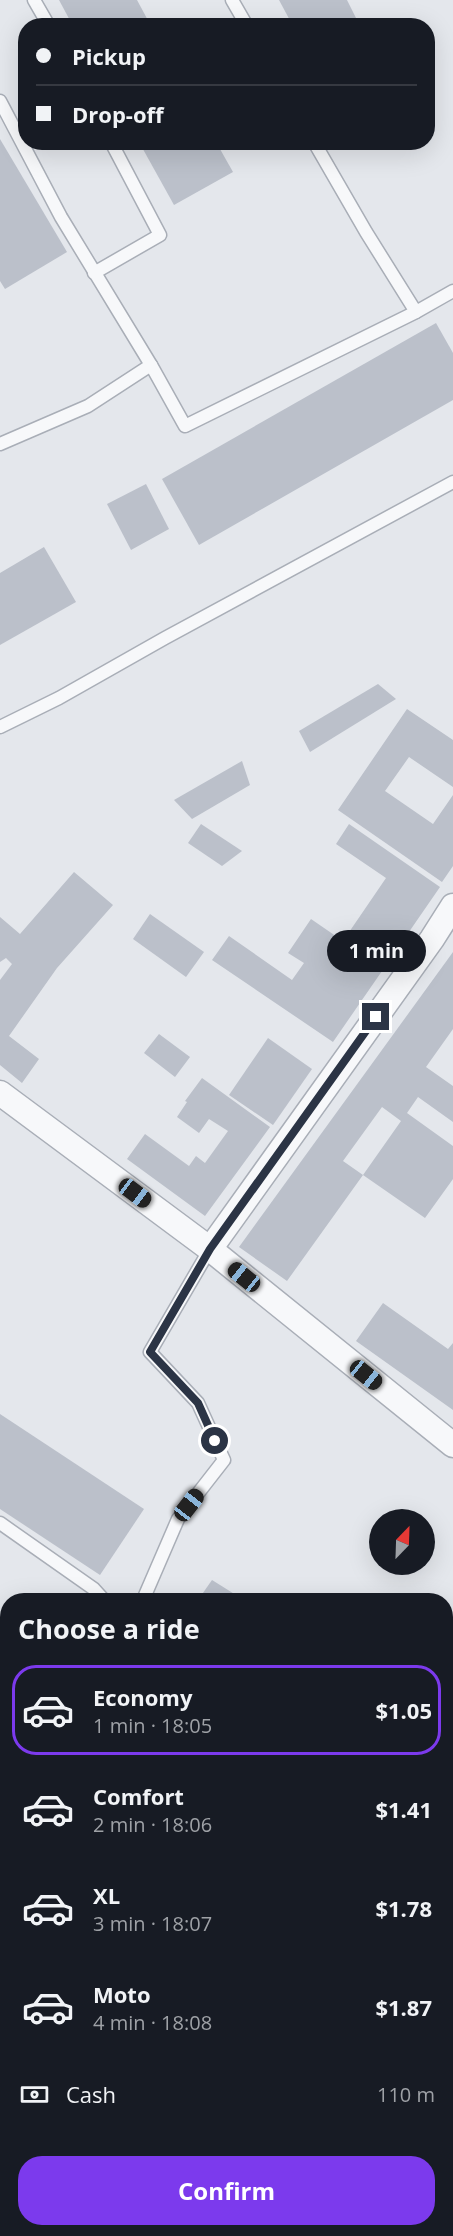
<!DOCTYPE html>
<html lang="en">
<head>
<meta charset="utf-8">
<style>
	body { margin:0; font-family:"Open Sans",sans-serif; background:#20242c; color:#f1f3f6; height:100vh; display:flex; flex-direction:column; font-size:22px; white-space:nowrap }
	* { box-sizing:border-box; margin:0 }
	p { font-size:20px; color:#9ea1a6 }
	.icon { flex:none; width:33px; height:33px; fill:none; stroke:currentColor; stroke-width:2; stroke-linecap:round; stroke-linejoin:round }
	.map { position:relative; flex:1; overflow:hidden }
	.sheet { position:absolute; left:0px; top:1593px; width:453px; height:644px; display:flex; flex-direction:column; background:#171b24; border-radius:24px 24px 0 0; box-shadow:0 6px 24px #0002 }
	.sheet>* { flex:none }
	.hud { position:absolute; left:18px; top:18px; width:417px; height:132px; border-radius:24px; box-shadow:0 6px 24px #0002; display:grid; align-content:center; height:132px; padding:0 18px; background:#171b24 }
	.needle { width:39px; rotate:23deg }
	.buttons { position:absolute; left:369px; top:1509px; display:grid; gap:12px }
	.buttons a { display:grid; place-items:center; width:66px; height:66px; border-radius:50%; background:#171b24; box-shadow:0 6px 24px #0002; font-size:30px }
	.end { position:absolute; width:27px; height:27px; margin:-14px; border:8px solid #2b3445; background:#fff; box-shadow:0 0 0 3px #fff }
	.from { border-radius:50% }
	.bubble { position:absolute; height:42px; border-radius:21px; background:#171b24; box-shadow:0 6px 24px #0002; font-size:20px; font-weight:700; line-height:42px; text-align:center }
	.car { position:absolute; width:18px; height:36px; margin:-18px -9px; border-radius:8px; box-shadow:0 0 4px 2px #0007; background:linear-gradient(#222 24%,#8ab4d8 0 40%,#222 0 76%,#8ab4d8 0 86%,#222 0) }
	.hud b { display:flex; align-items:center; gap:21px; height:57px; font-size:22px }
	.hud b+b { border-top:2px solid #363941 }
	.hud i { width:15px; height:15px; background:#f1f3f6 }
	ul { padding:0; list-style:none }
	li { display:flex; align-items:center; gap:18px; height:90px; margin:0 12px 9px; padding:0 6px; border:3px solid transparent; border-radius:24px }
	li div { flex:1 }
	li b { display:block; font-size:22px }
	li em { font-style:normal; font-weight:700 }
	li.active { border-color:#7c3aed }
	li>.icon { width:54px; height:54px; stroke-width:1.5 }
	h2 { padding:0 18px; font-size:27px; line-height:72px }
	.pay { display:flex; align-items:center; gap:15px; height:66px; padding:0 18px; font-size:22px }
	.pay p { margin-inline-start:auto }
	.button { display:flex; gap:12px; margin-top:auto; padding:12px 18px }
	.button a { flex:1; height:69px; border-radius:24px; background:#7c3aed; color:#fff; font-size:24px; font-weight:700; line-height:69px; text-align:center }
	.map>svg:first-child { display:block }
	.building { fill:#bbc0ca }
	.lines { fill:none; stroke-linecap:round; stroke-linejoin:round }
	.lane-casing { stroke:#a9aeb7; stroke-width:15 }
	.street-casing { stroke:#a9aeb7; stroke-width:27 }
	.lane { stroke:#f7f8fa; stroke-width:12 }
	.street { stroke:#f7f8fa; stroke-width:24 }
	.route { stroke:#2b3445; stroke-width:8 }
</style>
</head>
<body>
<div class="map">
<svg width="453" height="2236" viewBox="0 0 453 2236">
	<rect width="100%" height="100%" fill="#e4e7ec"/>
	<g class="building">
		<path d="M59,0h78l14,26h-78z"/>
		<path d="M279,0h68l13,26h-67z"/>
		<path d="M0,139l67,113 -62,37 -5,-8z"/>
		<path d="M139,142h77l17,30 -59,33z"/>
		<path d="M436,323l17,30v47l-254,145 -37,-66z"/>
		<path d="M146,484l23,45 -38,21 -24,-46z"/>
		<path d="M44,547l32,55 -76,43v-72z"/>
		<path d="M378,684l18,15 -86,53 -11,-21z"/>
		<path d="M407,709l46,31v47l-44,-30 -24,34 48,33 20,-29v71l-11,16 -104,-72z"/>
		<path d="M242,761l8,24 -58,34 -18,-19z"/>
		<path d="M201,824l41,27 -20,15 -34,-23z"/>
		<path d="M349,824l91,63 -107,155 -121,-82 17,-24 63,44 12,-17 -16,-10 23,-34 32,22 43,-63 -50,-34z"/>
		<path d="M74,872l39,33 -56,63 -48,68 30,23 -17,24 -22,-18v-85l12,-16 -6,-6 -6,4v-45l20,17z"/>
		<path d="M150,914l54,38 -18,25 -53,-38z"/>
		<path d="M453,952v77l-27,38 27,19v36l-35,-25 -11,16 46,33v33l-28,39 -62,-43 38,-54 -19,-14 -39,54 20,14 -76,106 -48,-34z"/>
		<path d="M159,1034l31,23 -15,20 -31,-24z"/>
		<path d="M268,1038l44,31 -39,56 -44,-30z"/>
		<path d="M202,1078l68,49 -65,89 -78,-57 18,-25 44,32 7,-10 9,7 23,-32 -19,-12 -10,14 -22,-16 10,-15 -2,-1z"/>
		<path d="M383,1303l65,46 5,-6v67l-97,-69z"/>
		<path d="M0,1414l144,95 -44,66 -100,-66z"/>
		<path d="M212,1580l32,20h-46z"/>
		<path d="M446,1731l7,5v60l-7,12z"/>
		<path d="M0,1759l8,20v9l-8,3z"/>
		<path d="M8,1949v88l-8,3v-89z"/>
		<path d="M191,2229h34l-7,7h-20z"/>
	</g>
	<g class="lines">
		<defs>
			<g id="lane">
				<path d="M34,0l15,26"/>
				<path d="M232,0l15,26"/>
				<path d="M0,101l61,116 90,148 34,61 231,-114 37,-21"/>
				<path d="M314,142l52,90 50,80"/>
				<path d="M94,273l66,-38 -49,-93"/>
				<path d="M0,444l88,-38 63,-41"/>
				<path d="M0,727l59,-29 106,-60 288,-156"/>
				<path d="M0,1523l94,66 10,11"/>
				<path d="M143,1600l35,-81 46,-59 -26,-57 -48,-51 60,-103"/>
				<path d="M0,1655l8,10"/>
				<path d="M446,1845l7,-5"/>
				<path d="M446,1851l7,6"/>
				<path d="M0,1878l8,-2"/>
				<path d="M0,2102l8,-4"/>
				<path d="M134,2229l7,7"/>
				<path d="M368,2229l7,7"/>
				<path d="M282,2236l8,-7"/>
			</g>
			<g id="street">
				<path d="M0,1093l210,156 243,196"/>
				<path d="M210,1249l222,-310 21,-33"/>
			</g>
		</defs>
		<use href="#lane" class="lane-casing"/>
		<use href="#street" class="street-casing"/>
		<use href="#lane" class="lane"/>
		<use href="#street" class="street"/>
	</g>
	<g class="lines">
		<path class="route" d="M215,1441l-17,-38 -48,-51 60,-103 166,-232"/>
	</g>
</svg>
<div class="buttons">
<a><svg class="needle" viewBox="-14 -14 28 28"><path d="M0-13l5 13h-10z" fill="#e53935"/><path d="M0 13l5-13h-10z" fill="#9ea1a6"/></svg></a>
</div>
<i class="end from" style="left:215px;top:1441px"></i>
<i class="end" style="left:376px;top:1017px"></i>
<div class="bubble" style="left:327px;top:930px;width:99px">1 min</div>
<i class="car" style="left:135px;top:1193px;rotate:127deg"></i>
<i class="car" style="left:244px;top:1277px;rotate:309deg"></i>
<i class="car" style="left:366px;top:1375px;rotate:129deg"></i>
<i class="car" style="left:189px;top:1505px;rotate:38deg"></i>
<div class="hud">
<b><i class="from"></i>Pickup</b>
<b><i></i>Drop-off</b>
</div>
<section class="sheet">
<h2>Choose a ride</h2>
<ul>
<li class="active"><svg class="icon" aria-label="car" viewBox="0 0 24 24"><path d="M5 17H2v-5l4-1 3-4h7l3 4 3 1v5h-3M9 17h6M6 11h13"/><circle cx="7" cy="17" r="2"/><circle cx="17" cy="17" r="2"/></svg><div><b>Economy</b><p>1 min · 18:05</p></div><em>$1.05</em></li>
<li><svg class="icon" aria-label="car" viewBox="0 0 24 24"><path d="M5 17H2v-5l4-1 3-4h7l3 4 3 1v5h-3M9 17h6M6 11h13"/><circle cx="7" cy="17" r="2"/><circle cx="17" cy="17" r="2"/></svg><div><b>Comfort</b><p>2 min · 18:06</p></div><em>$1.41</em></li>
<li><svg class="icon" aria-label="car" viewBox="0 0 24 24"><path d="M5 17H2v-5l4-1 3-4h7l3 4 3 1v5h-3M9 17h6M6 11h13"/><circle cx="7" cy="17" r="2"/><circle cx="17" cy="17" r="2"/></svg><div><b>XL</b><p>3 min · 18:07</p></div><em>$1.78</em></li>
<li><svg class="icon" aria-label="car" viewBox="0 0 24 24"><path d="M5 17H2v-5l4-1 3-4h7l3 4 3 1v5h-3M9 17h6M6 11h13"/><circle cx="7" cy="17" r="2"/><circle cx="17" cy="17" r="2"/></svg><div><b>Moto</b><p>4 min · 18:08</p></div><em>$1.87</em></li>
</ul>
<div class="pay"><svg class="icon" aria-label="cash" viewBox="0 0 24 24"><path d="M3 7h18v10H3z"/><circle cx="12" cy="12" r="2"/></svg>Cash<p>110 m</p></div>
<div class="button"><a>Confirm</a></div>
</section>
</div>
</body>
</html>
